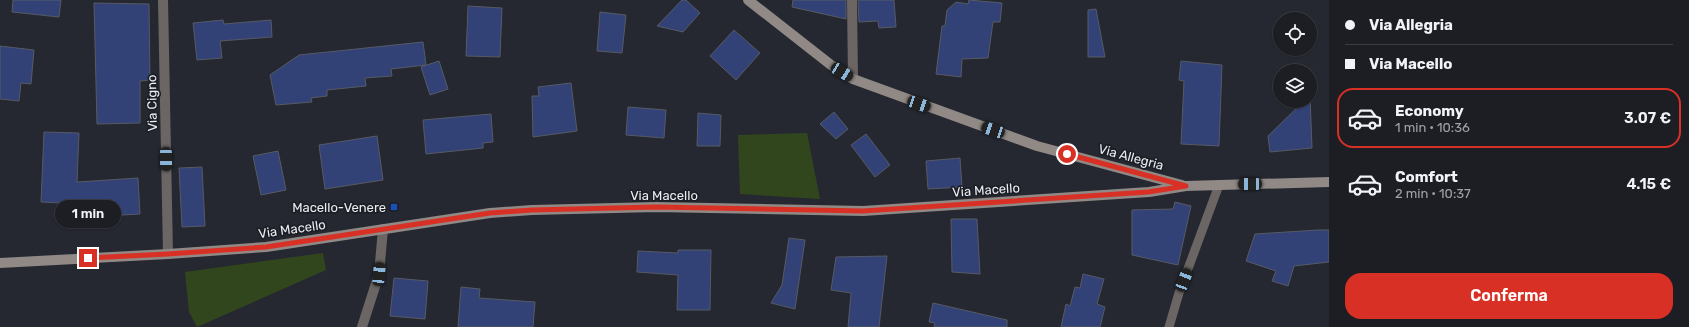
<!DOCTYPE html>
<html lang="it">
<head>
<meta charset="utf-8">
<style>
	body { margin:0; font-family:Rubik,sans-serif; background:#25272c; color:#f1f3f6; height:100vh; display:flex; flex-direction:column; font-size:15px; white-space:nowrap }
	* { box-sizing:border-box; margin:0 }
	p { font-size:13px; color:#a0a2a6 }
	.icon { flex:none; width:22px; height:22px; fill:none; stroke:currentColor; stroke-width:2; stroke-linecap:round; stroke-linejoin:round }
	.map { position:relative; flex:1; overflow:hidden }
	.panel { display:flex; flex-direction:column; background:#1c1e24; width:360px }
	.panel>* { flex:none }
	.hud { display:grid; align-content:center; height:88px; padding:0 16px; background:#1c1e24 }
	.controls { position:absolute; left:1273px; top:12px; display:grid; gap:8px }
	.controls a { display:grid; place-items:center; width:44px; height:44px; border-radius:50%; background:#1c1e24; box-shadow:0 1px 3px #0004,0 0 0 1px #3a3c41; font-size:20px }
	.end { position:absolute; width:18px; height:18px; margin:-9px; border:5px solid #d93025; background:#fff; box-shadow:0 0 0 2px #fff }
	.from { border-radius:50% }
	.bubble { position:absolute; height:28px; border-radius:14px; background:#1c1e24; box-shadow:0 1px 3px #0004,0 0 0 1px #3a3c41; font-size:13px; font-weight:600; line-height:28px; text-align:center }
	.car { position:absolute; width:12px; height:24px; margin:-12px -6px; border-radius:5px; box-shadow:0 0 3px 1px #0007; background:linear-gradient(#222 24%,#8ab4d8 0 40%,#222 0 76%,#8ab4d8 0 86%,#222 0) }
	.hud b { display:flex; align-items:center; gap:14px; height:38px; font-size:15px }
	.hud b+b { border-top:1px solid #3a3c41 }
	.hud i { width:10px; height:10px; background:#f1f3f6 }
	ul { padding:0; list-style:none }
	li { display:flex; align-items:center; gap:12px; height:60px; margin:0 8px 6px; padding:0 8px; border:2px solid transparent; border-radius:16px }
	li div { flex:1 }
	li b { display:block; font-size:15px }
	li em { font-style:normal; font-weight:600 }
	li.current { border-color:#d93025 }
	li>.icon { width:36px; height:36px; stroke-width:1.5 }
	.button { display:flex; gap:8px; margin-top:auto; padding:8px 16px }
	.button a { flex:1; height:46px; border-radius:16px; background:#d93025; color:#fff; font-size:16px; font-weight:600; line-height:46px; text-align:center }
	main { display:flex; flex:1; min-height:0 }
	.map>svg:first-child { display:block }
	.green { fill:#32461e }
	.building { fill:#324276; stroke:#575a64 }
	.lines { fill:none; stroke-linecap:round; stroke-linejoin:round }
	.lane { stroke:#6b6663; stroke-width:9 }
	.street { stroke:#6b6663; stroke-width:10 }
	.secondary { stroke:#908985; stroke-width:10 }
	.route { stroke:#d93025; stroke-width:5 }
	.transit-dot { fill:#1a4fb4; stroke:#1c1f26; stroke-width:1.5 }
	.labels { text-anchor:middle; dominant-baseline:central; stroke-width:3.5; stroke-linejoin:round; paint-order:stroke }
	.street-label { font-size:13px; fill:#ebedf2; stroke:#1c1f26 }
	.poi-label { font-size:13px; fill:#ebedf2; stroke:#1c1f26; text-anchor:end }
</style>
</head>
<body>
<main>
<div class="map">
<svg width="1329" height="327" viewBox="0 0 1329 327">
	<rect width="100%" height="100%" fill="#252830"/>
	<g class="green">
		<path d="M807,133l13,66 -80,-5 -2,-59z"/>
		<path d="M323,253l3,17 -129,57 -8,-15 -4,-40z"/>
	</g>
	<g class="building">
		<path d="M13,0h48l-2,17 -47,-5z"/>
		<path d="M682,0h4l14,13 -17,19 -26,-6z"/>
		<path d="M793,0h53v19l-54,-12z"/>
		<path d="M858,0h36l2,27 -17,1 -1,-7 -19,1z"/>
		<path d="M969,0l33,3 -2,19h-7l-5,36 -26,1 -1,18 -25,-3 6,-48h3l2,-16 9,-8 12,2z"/>
		<path d="M94,3l55,1 1,76 -10,1v42l-43,1z"/>
		<path d="M468,6l34,2 -2,49 -34,-1z"/>
		<path d="M1096,9l9,48h-17v-47z"/>
		<path d="M600,12l26,3 -4,38 -25,-2z"/>
		<path d="M223,20l1,4 47,-4 1,17 -52,4 2,17 -25,2 -4,-37z"/>
		<path d="M734,30l26,23 -24,27 -26,-24z"/>
		<path d="M423,42l3,23 -35,4 1,7 -27,2 1,8 -39,4v6l-16,2 1,4 -36,3 -6,-30 29,-20z"/>
		<path d="M0,46l34,4 -3,34 -10,-1 -2,18 -19,-2z"/>
		<path d="M439,61l9,28 -18,6 -9,-28z"/>
		<path d="M1181,61l41,4 -3,81 -38,-2 3,-63 -5,-1z"/>
		<path d="M571,83l6,48 -44,6 -1,-41h7l-1,-9z"/>
		<path d="M1310,95l2,53 -42,4 -2,-16 36,-35h6z"/>
		<path d="M628,107l38,3 -2,28 -38,-3z"/>
		<path d="M834,112l14,17 -12,10 -16,-15z"/>
		<path d="M698,113l23,2 -1,31h-23z"/>
		<path d="M491,114l2,28 -10,1v5l-57,6 -3,-34z"/>
		<path d="M44,132l35,1 -2,49 61,-4 2,36 -36,2 -1,-11 -62,-3z"/>
		<path d="M866,134l24,31 -15,12 -24,-32z"/>
		<path d="M377,136l6,44 -58,9 -6,-44z"/>
		<path d="M278,151l8,39 -25,5 -8,-39z"/>
		<path d="M960,158l2,29 -34,2 -2,-28z"/>
		<path d="M202,167l3,59 -23,1 -3,-59z"/>
		<path d="M1175,202l16,4 -13,59 -46,-10v-45l41,-1z"/>
		<path d="M951,219h26l3,55 -28,-2z"/>
		<path d="M1318,230h11v32l-35,4 -6,20 -16,-5 4,-10 -30,-10 9,-27z"/>
		<path d="M789,238l16,2 -10,69 -24,-6 11,-18z"/>
		<path d="M678,250h33l-1,60h-33l1,-35 -41,-3 1,-21 40,2z"/>
		<path d="M887,256l-8,71h-31l3,-34 -20,-3 5,-33z"/>
		<path d="M1083,274l21,5 -7,25 8,3 -5,20h-39l5,-23 4,2 5,-19 5,1z"/>
		<path d="M394,278l34,3 -3,38 -35,-3z"/>
		<path d="M461,287l19,2 -1,9 56,4 -2,25h-75z"/>
		<path d="M933,303l74,17v7h-73l1,-4 -6,-1z"/>
	</g>
	<g class="lines">
		<path class="lane" d="M1169,327l10,-34 40,-108"/>
		<g class="street">
			<path d="M163,0l5,254"/>
			<path d="M852,0l1,79"/>
			<path d="M362,327l17,-53 4,-45"/>
		</g>
		<g class="secondary">
			<path d="M748,0l83,65 22,14 184,67 145,39"/>
			<path d="M0,263l168,-9 98,-7 224,-34 42,-3 124,-3 207,4 286,-19 37,-6 143,-4"/>
		</g>
	</g>
	<g class="lines">
		<path class="route" d="M88,258l80,-4 98,-7 224,-34 42,-3 124,-3 207,4 285,-19 38,-6 -119,-32"/>
	</g>
	<rect class="transit-dot" x="390" y="203" width="8" height="8" rx="2"/>
	<g class="labels">
		<g class="street-label">
			<text transform="translate(152 103) rotate(-91)">Via Cigno</text>
			<text transform="translate(1131 157) rotate(15)">Via Allegria</text>
			<text transform="translate(986 190) rotate(-4)">Via Macello</text>
			<text x="664" y="195">Via Macello</text>
			<text transform="translate(292 229) rotate(-8)">Via Macello</text>
		</g>
		<g class="poi-label">
			<text x="386" y="207">Macello-Venere</text>
		</g>
	</g>
</svg>
<div class="controls">
<a><svg class="icon" aria-label="locate" viewBox="0 0 24 24"><circle cx="12" cy="12" r="6"/><path d="M12 2v4M12 18v4M2 12h4M18 12h4"/></svg></a>
<a><svg class="icon" aria-label="layers" viewBox="0 0 24 24"><path d="M12 4l9 5-9 5-9-5zM3 14l9 5 9-5"/></svg></a>
</div>
<i class="end from" style="left:1067px;top:154px"></i>
<i class="end" style="left:88px;top:258px"></i>
<div class="bubble" style="left:55px;top:200px;width:66px">1 min</div>
<i class="car" style="left:842px;top:72px;rotate:122deg"></i>
<i class="car" style="left:919px;top:104px;rotate:109deg"></i>
<i class="car" style="left:993px;top:130px;rotate:289deg"></i>
<i class="car" style="left:166px;top:159px;rotate:179deg"></i>
<i class="car" style="left:1250px;top:184px;rotate:269deg"></i>
<i class="car" style="left:379px;top:274px;rotate:5deg"></i>
<i class="car" style="left:1184px;top:280px;rotate:21deg"></i>
</div>
<section class="panel">
<div class="hud">
<b><i class="from"></i>Via Allegria</b>
<b><i></i>Via Macello</b>
</div>
<ul>
<li class="current"><svg class="icon" aria-label="car" viewBox="0 0 24 24"><path d="M5 17H2v-5l4-1 3-4h7l3 4 3 1v5h-3M9 17h6M6 11h13"/><circle cx="7" cy="17" r="2"/><circle cx="17" cy="17" r="2"/></svg><div><b>Economy</b><p>1 min · 10:36</p></div><em>3.07 €</em></li>
<li><svg class="icon" aria-label="car" viewBox="0 0 24 24"><path d="M5 17H2v-5l4-1 3-4h7l3 4 3 1v5h-3M9 17h6M6 11h13"/><circle cx="7" cy="17" r="2"/><circle cx="17" cy="17" r="2"/></svg><div><b>Comfort</b><p>2 min · 10:37</p></div><em>4.15 €</em></li>
</ul>
<div class="button"><a>Conferma</a></div>
</section>
</main>
</body>
</html>
